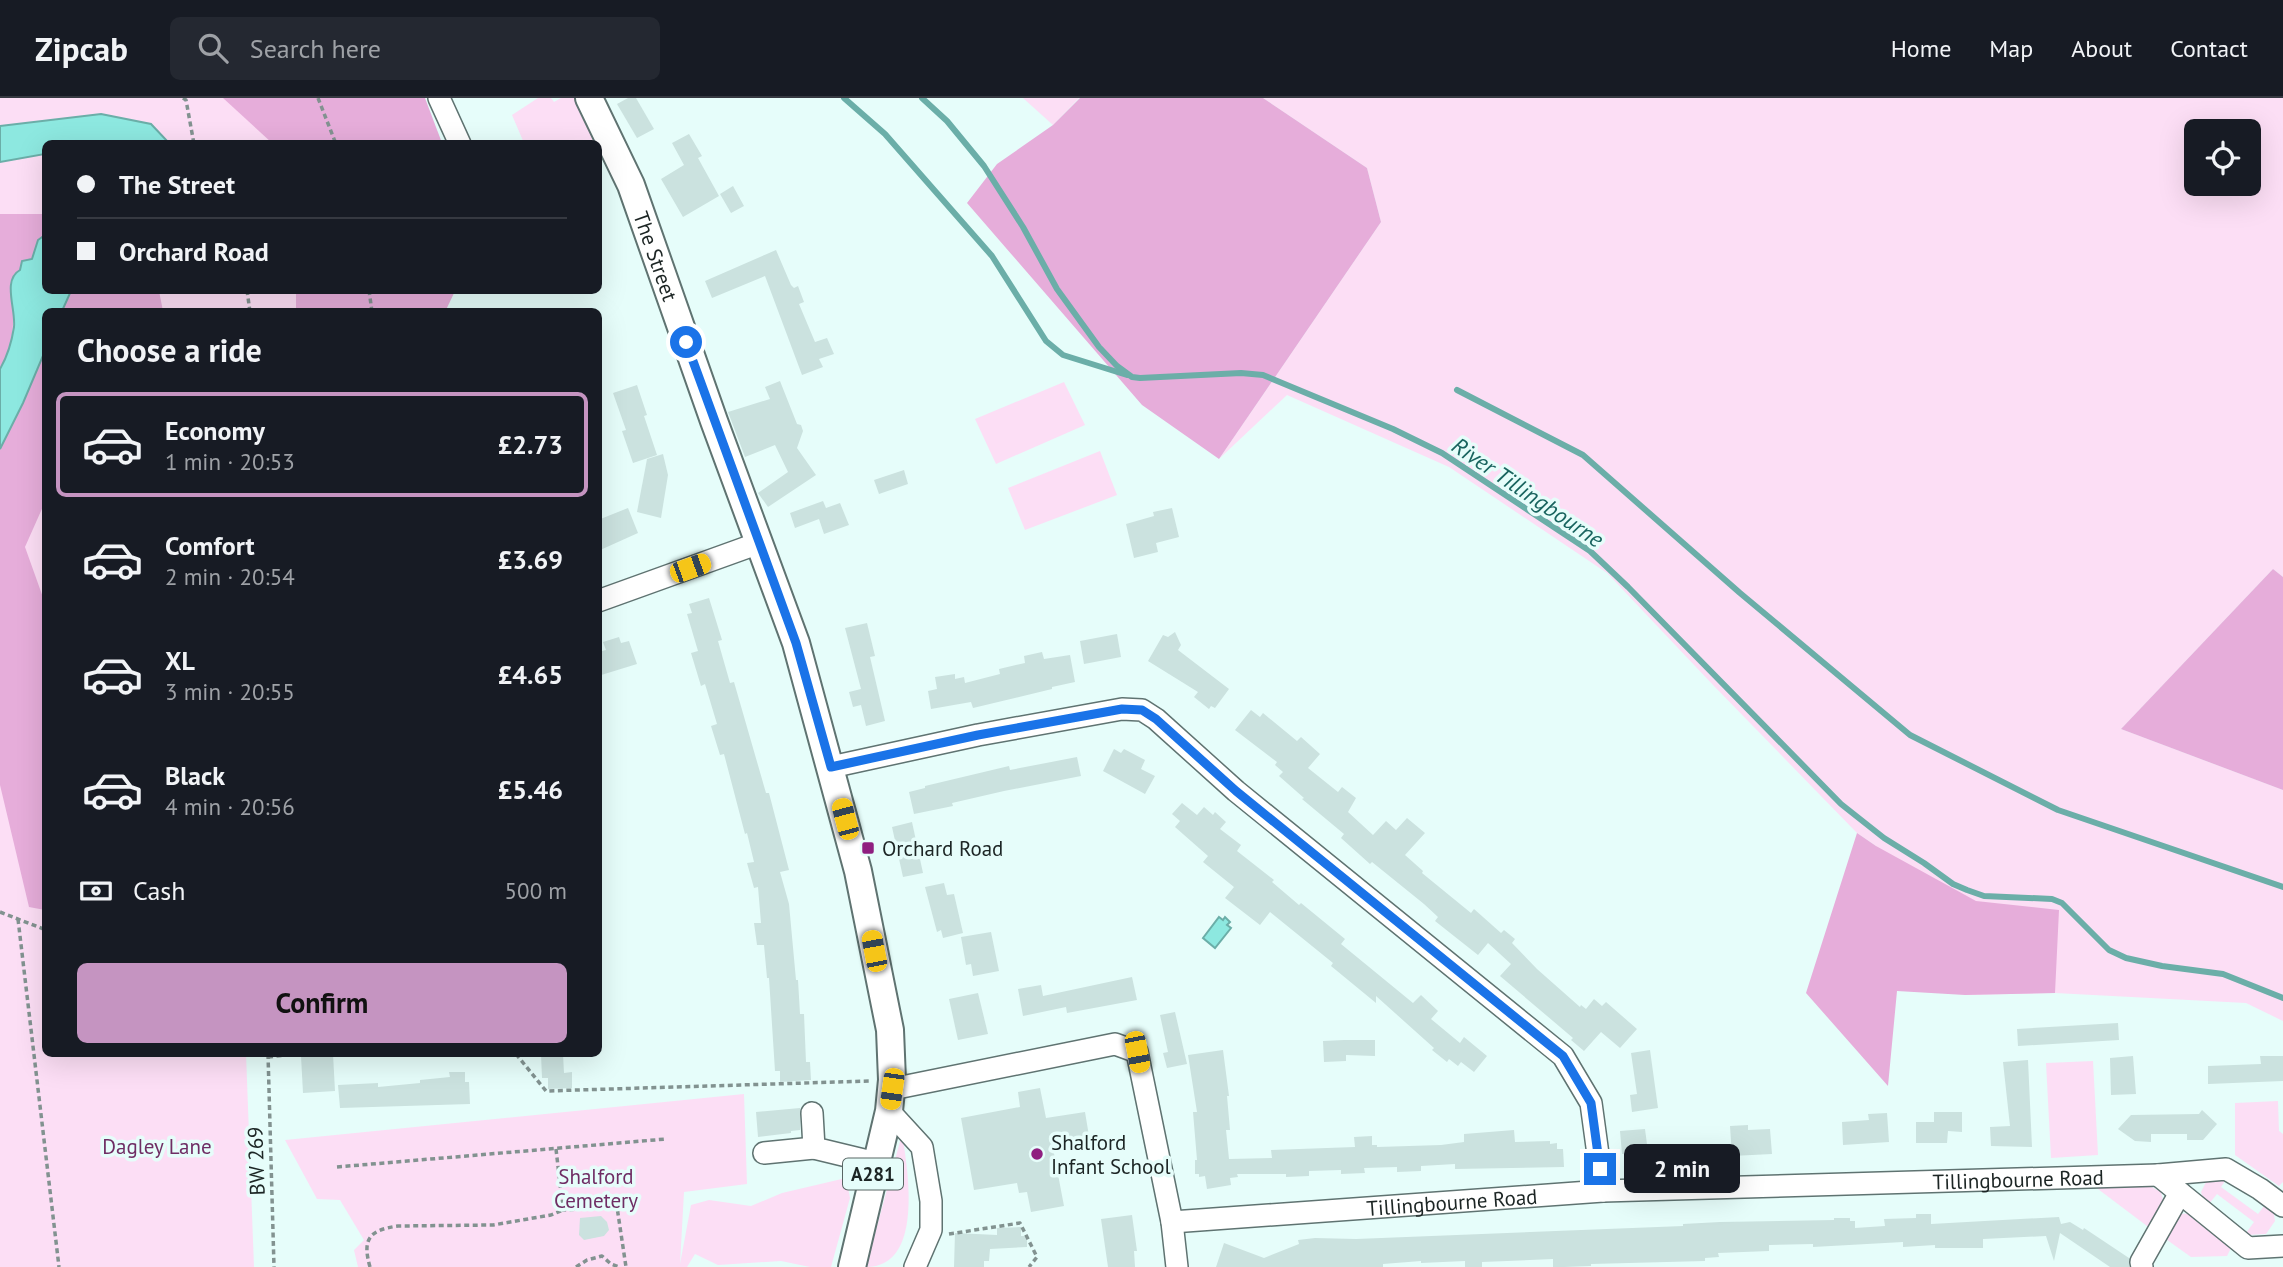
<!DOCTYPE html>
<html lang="en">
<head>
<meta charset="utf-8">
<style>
	body { margin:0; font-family:"PT Sans",sans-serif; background:#242831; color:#f1f3f6; height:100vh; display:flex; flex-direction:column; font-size:26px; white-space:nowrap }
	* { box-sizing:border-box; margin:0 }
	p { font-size:23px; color:#9ea1a6 }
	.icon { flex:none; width:38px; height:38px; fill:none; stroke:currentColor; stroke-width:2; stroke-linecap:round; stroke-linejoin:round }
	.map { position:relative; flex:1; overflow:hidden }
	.details { position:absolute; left:42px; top:210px; width:560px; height:749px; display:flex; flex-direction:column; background:#171b24; border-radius:10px; box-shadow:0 7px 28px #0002 }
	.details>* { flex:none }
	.guide { position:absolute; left:42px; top:42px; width:560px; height:154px; border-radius:10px; box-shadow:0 7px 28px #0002; display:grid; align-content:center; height:154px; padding:0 35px; background:#171b24 }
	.controls { position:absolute; left:2184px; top:21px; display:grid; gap:14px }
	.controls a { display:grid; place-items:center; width:77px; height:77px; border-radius:10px; background:#171b24; box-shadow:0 7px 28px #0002; font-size:35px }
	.end { position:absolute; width:32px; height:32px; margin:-16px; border:9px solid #1a73e8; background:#fff; box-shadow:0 0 0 4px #fff }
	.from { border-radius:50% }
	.bubble { position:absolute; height:49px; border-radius:10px; background:#171b24; box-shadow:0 7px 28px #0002; font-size:23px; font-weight:700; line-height:49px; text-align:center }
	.car { position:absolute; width:21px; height:42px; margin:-21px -10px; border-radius:9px; box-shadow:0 0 5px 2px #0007; background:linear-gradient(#f5c518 24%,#345 0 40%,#f5c518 0 76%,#345 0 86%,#f5c518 0) }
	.guide b { display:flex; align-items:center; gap:24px; height:66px; font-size:26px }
	.guide b+b { border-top:2px solid #363941 }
	.guide i { width:18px; height:18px; background:#f1f3f6 }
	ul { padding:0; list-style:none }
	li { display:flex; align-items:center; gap:21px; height:105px; margin:0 14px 10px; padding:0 21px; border:4px solid transparent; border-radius:10px }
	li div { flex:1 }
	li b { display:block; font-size:26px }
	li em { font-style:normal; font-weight:700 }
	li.current { border-color:#c594c1 }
	li>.icon { width:63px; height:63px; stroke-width:1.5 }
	h2 { padding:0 35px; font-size:32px; line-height:84px }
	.pay { display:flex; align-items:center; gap:18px; height:77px; padding:0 35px; font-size:26px }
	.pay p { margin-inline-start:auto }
	.action { display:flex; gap:14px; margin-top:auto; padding:14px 35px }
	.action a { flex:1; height:80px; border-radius:10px; background:#c594c1; color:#111; font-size:28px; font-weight:700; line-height:80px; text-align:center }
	header { display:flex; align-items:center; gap:42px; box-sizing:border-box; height:98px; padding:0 35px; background:#171b24; border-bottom:2px solid #363941 }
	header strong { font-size:33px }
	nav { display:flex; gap:38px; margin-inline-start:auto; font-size:24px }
	.search { width:490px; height:63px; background:#242831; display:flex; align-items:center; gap:18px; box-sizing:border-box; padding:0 24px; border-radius:10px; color:#9ea1a6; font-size:26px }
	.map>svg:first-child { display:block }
	.green { fill:#fcdef5; fill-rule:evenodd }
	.forest { fill:#e6adda }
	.water { fill:#8de8e0; stroke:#6baea8; stroke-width:2 }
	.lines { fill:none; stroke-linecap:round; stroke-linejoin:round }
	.stream { stroke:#6baea8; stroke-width:6 }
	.building { fill:#cbe2df }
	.minor-casing { stroke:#5f7371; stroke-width:24 }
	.major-casing { stroke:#5f7371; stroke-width:30 }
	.path { stroke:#829290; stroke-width:3.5; stroke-dasharray:5 3.5; stroke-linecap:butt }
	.minor { stroke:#fff; stroke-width:21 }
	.major { stroke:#fff; stroke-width:26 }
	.route { stroke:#1a73e8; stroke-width:9 }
	.poi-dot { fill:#8f1f80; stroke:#e6fdfa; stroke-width:2.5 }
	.labels { text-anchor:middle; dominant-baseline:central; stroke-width:7; stroke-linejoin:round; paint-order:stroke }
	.shield { fill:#e6fdfa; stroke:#596664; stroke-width:2 }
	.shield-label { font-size:19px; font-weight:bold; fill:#1c2524 }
	.street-label { font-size:21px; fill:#1c2524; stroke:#e6fdfa }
	.poi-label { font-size:21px; fill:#1c2524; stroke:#e6fdfa; text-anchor:start }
	.park-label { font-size:21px; fill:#6f2d64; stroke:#e6fdfa }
	.water-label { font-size:23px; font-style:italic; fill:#19645f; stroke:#e6fdfa }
</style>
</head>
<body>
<header>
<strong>Zipcab</strong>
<div class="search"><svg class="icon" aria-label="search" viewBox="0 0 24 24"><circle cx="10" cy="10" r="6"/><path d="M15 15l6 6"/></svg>Search here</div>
<nav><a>Home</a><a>Map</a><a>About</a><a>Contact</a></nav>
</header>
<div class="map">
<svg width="2283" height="1169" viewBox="0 0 2283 1169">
	<rect width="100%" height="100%" fill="#e6fdfa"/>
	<g class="green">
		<path d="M0,0h310l21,45 -285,1v146l319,1 4,20 -323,1v742h200l8,213h-254z"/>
		<path d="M538,0h13l3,4 7,-4h16l21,45h-74l-12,-28z"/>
		<path d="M1023,0h56l-26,27z"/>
		<path d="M1263,0h1020v479l-10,-8 -152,160 162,61v231l-37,-18 -191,-10 -90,2 -89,-149 -19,-13 -144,-148 -106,-112 -158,-106 -162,-72 -68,64 162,-237 -14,-54zM2196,33h53v53h-53z"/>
		<path d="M1064,284l21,43 -89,39 -21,-45z"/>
		<path d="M1100,353l17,44 -92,35 -17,-42z"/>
		<path d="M2093,963l5,94 -47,3 -5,-95z"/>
		<path d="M744,996l3,90 -63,8 -4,72 11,-59 18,-5 42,6 31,-13 64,-15 4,20 -19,69h-21l-29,-6 -63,4 -23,-11 -8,13h-329l-4,-17 10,-10 -24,-40 -23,-1 -32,-59z"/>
		<path d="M2278,1003l1,30 4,3v48l-4,4 -44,-31v-52z"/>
		<path d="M902,1036c6,36 22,133 -36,133z"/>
		<path d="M2229,1077l-8,12 37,27 9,-12 6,7 2,12 -9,13 -19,1 -1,-2 8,-11 -37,-28 -9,11 -3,-1 -4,-12 7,-14z"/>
		<path d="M2144,1085l17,9 4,17 -14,20 -57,-43z"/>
		<path d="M2191,1115l42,31 -6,12 -36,1 -28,-20 18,-23z"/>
	</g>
	<g class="forest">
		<path d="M223,0h202l17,45h-170z"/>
		<path d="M1080,0h183l104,70 14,54 -162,237 -77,-54 -175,-202 30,-39 56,-39z"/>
		<path d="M0,116h45v21l-7,5 -6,20 -21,20c3,30 6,61 -11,89z"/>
		<path d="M71,192l88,1 4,20h-101z"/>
		<path d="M296,193v-1l159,1 -10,21 -149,-1z"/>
		<path d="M45,253v151l-20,45 20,56v307l-16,-3 -29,-122v-336l23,-46z"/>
		<path d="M2273,471l10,8v213l-162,-61z"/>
		<path d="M1857,735l19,13 100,55 83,9 -4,83 -90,2 -68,-4 -9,95 -82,-93z"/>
	</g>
	<g class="water">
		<path d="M101,16l50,10 18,19 -123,1 -1,10 -45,8v-36z"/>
		<path d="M45,137l1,55 25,1 -9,20 -16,1 -1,39 -22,52 -23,46v-80c7,-12 12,-29 14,-42 2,-18 -12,-47 6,-57l2,-9 10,-2 6,-19z"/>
		<path d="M1219,819l4,3 2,-3 5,5 -3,3 4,3 -16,20 -12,-10z"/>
	</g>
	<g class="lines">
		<g class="stream">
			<path d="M844,0l41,36 107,122 54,85 17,14 64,20"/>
			<path d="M922,0l25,23 37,45 39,61 34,62 42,58 18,19 15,11 8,1 101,-5 22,2 130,54 49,24 148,98 38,36 213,217 43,34 40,25 29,21 14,6 17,6 68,3 10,4 47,47 17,8 36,8 61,8 60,24"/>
			<path d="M1457,292l126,65 157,138 170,142 148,75 225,77"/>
		</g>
	</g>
	<g class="building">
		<path d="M628,0h8l18,31 -17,9 -20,-34z"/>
		<path d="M689,36l13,22 -4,2 21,38 -36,21 -22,-38 23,-14 -12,-22z"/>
		<path d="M733,88l11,20 -13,7 -11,-19z"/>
		<path d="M776,152l15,35 3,3 4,-2 6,16 -5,2 16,38 12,-4 7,16 -15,5 4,8 -21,8 -37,-99 -53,22 -7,-17z"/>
		<path d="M780,283l17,43 4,1 2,6 -6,17 19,27 -48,32 -10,-14 30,-21 -13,-27 -30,12 -17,-45 42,-13 -5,-12z"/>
		<path d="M637,287l10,30 -3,1 13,39 -24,8 -11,-32 4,-1 -13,-37z"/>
		<path d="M663,356l5,21 -7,43 -24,-6 10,-53z"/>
		<path d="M904,372l4,14 -29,10 -5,-14z"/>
		<path d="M823,403l3,7 14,-5 9,22 -25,9 -5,-15 -24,9 -5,-15z"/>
		<path d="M628,410l10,25 -40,18v-31z"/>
		<path d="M1172,410l7,29 -23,6 2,9 -24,6 -8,-34 28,-8 -1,-4z"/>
		<path d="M709,500l13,42 -4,1 12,42 4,-1 32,111h3l20,77 -9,2 9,32 7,76h2l2,34h4l2,48h4l1,18 -31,2v-11h-5l-6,-93h-2l-3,-33h-7l-3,-22h7l-3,-36 -4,1 -7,-25 7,-1 -7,-29 -2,1 -21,-80 -4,1 -9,-29 6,-2 -12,-40 -4,2 -10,-33 7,-2 -11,-37 5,-1 -3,-9z"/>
		<path d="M867,525l8,33 -5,1 15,64 -19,5 -5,-21 -8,2 -4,-15 12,-3 -16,-61z"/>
		<path d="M1175,534l6,13 -3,5 51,39 -14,19 -4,-2 -2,3 -15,-12 4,-5 -50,-31 15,-26 5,2z"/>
		<path d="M1117,536l4,23 -37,7 -4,-23z"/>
		<path d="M619,539l2,6 8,-2 8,23 -39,12v-24l8,-2 -3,-8z"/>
		<path d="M1042,554l2,7 26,-4 5,27 -23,5v2l-79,19 -2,-6 -40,7 -3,-18 9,-2 -2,-12 20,-3v5l9,-2 1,6 35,-9 -1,-5 26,-6 -1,-7z"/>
		<path d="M1251,612l9,7 3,-4 34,28 4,-4 19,17 -12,14 30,24 4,-5 14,11 -8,14 25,23 13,-14 10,9 11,-12 18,15 -20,22 18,16 -1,2 49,40 3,-4 27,24 3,-3 11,9 -3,4 25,26 43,38 1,-2 5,4 8,-10 8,7 4,-4 31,27 -17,19 -19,-16 -17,19 -13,-11 2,-2 -73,-62 11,-12 -23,-21 -10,12 -43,-34 3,-4 -14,-13 -52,-42 -2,2 -29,-26 3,-4 -42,-35 2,-1 -25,-22 4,-4 -8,-7 2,-3 -42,-32z"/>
		<path d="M1114,651l7,4 3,-4 21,11 -4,9 14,7 -10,18 -42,-23z"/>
		<path d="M1077,659l4,19 -77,15 -52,12 1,3 -39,8 -5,-22 16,-4v-2l84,-20 1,4z"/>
		<path d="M1182,705l15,12 7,-8 9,8 2,-3 11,10 -6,7 21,16 -4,6 37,29 -2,2 27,23 2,-2 44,36 -4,5 72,59 8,-8 17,16 -7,8 29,24 4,-6 23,19 -13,16 -13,-10 -3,4 -9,-7 -2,3 -15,-12 2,-2 -58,-52v7l-45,-37 2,-3 -63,-51 -10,13 -35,-27 9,-11 -31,-25 5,-6 -33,-29 5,-6 -8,-7z"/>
		<path d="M912,724l11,51 -20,4 -11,-50z"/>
		<path d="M944,785l3,12 7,-1 9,39 -20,5 -2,-8 -4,2 -12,-45z"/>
		<path d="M991,834l8,39 -26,5 -2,-12 -5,1 -5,-28z"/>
		<path d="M1132,879l5,23 -70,13 -1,-6 -43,9 -5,-27 23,-4 2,11z"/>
		<path d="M978,895l10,41 -30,6 -9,-41z"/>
		<path d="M1175,914l12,52 -20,4 -4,-15 5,-1 -8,-37z"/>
		<path d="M2118,925l1,17 -101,6 -1,-17z"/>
		<path d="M1344,942h31v16l-29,-1v6l-22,1 -1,-21z"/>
		<path d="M1223,952l6,46h-2l3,34h-4l3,29 43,-1 -1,-8 84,-3 -1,-10 18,-1v9h5v2l64,-2 23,-3v-8l50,-4 1,12 35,-1v3l7,-1v6h6l1,18 -109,2v-5l-34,2v5l-24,1v-5l-33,1 1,5 -24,1v-4l-32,1v5l-23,1v-3h-49l1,3 -8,1 1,7 -24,4 -2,-13 -6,1v-3h-4v-14h2l-4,-48h4l-9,-57z"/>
		<path d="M1650,952l8,58 -26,4 -2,-17 7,-1 -6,-41z"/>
		<path d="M333,956l2,37 -32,2 -2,-37z"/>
		<path d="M541,956h22l1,19 8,-1v16l-24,1v-11h-6z"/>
		<path d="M2133,958l3,38 -25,1 -1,-37z"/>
		<path d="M2260,958h23v25l-75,3v-18l53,-2z"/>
		<path d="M2028,962l4,87 -41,-1 -1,-19 20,-1 -7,-64z"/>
		<path d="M449,974h16v10h4l1,22 -130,4 -2,-23 40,-2v4l42,-4v-3l30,-3z"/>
		<path d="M1040,990l6,30 39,-6 4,24 -37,7 12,63 -33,6 -4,-20 -8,1 -2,-10 -43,7 -13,-72 59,-11 -2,-15z"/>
		<path d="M800,1010v22l-9,1v2l-33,4 -2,-25z"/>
		<path d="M2202,1012l15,14 -14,16h-16v-6h-36v8l-16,-1 -17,-12 13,-14 68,-1z"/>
		<path d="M1934,1014h28v20l-14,-1 -1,12h-31v-21h18z"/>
		<path d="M1887,1015l2,29 -46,3 -1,-23 27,-2 -1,-6z"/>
		<path d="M1748,1027v5l22,-1 2,25 -40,2 -2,-30z"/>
		<path d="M1645,1031l3,23 -26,2 -2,-23z"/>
		<path d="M1916,1116h15v10l128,-7 2,7 9,-2 13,8 1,-2 45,30v9h-19l-50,-34 -6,28 -8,-25 -63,3v9h-48v-3l-32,2v-5l-90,5v-3l-44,1v6l-51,2 1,4 -14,1v3l-114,3v2l-27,1h-11v-8l-71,3v5h-17v-6l-44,2v-2l-38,3v3h-167l8,-24 40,15 35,-14 -1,-4 17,-2 41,1 327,-13v-2l37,-2 114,-2v-2h16v3h5v7l30,-2 -1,-7 32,-1z"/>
		<path d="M1132,1117l5,36h-3l1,16h-27l-7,-48z"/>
		<path d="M601,1118l6,6 2,8 -5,6 -20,4 -5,-5 1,-17z"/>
		<path d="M1021,1129v9h6v11l-37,2 -1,12h-5v6h-30l1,-34 42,2v-7z"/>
	</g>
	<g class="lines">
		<defs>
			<g id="minor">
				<path d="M439,0l21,46"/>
				<path d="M598,503l161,-58"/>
				<path d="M831,669l147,-32 144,-26 20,1 14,9 80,72 327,265 28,47 12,88"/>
				<path id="s1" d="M892,991l223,-45 22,8 35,170 431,-31 555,-16"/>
				<path d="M889,1013l33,36 9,54v29l-16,37"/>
				<path d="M812,1015l2,35 62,15"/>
				<path d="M764,1055l50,-5"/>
				<path d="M2283,1108l-23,-17 -34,-20 -68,6 90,73 35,-2"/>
				<path d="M1172,1124l5,45"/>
				<path d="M2142,1169l-1,-5 39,-69"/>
			</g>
			<g id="major">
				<path id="s2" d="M589,0l42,87 83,236 82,222 62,228 32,159 2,50 -3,31 -37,156"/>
			</g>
		</defs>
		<use href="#minor" class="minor-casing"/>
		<use href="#major" class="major-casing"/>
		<g class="path">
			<path d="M183,0l3,2 8,44"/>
			<path d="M318,0l18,46"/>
			<path d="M247,192l3,22"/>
			<path d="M369,192l3,22"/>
			<path d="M0,814l46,18"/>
			<path d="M18,821l41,348"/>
			<path d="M268,956l6,213"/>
			<path d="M516,956l30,37 324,-10"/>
			<path d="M268,959l27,-3"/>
			<path d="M556,1051l7,61 54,-3 9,60"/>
			<path d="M337,1069l329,-28"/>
			<path d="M949,1136l71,-11 17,34 -8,10"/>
			<path d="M370,1169c-8,-28 -1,-37 28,-41l95,-1 58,-10 12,-5"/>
			<path d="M576,1169l11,-7 15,-4 9,8 8,3"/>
		</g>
		<use href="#minor" class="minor"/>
		<use href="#major" class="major"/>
	</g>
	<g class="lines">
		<path class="route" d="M686,244l110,301 35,124 147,-32 144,-26 20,1 14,9 80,72 327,265 28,47 9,66"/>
	</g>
	<g class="poi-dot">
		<rect x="861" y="743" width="14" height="14" rx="3.5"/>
		<circle cx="1037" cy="1056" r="7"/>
	</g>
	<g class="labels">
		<rect class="shield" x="843" y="1060.5" width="60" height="31" rx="5"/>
		<g class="shield-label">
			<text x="873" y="1076">A281</text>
		</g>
		<g class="street-label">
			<text stroke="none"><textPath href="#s2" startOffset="172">The Street</textPath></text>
			<text transform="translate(256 1063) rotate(-92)">BW 269</text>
			<text stroke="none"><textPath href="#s1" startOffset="1272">Tillingbourne Road</textPath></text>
			<text stroke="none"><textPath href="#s1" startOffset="705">Tillingbourne Road</textPath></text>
		</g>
		<g class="poi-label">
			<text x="882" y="750">Orchard Road</text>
			<text x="1051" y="1044">Shalford<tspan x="1051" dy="24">Infant School</tspan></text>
		</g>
		<g class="park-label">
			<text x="157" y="1048">Dagley Lane</text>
			<text x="596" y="1078">Shalford<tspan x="596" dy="24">Cemetery</tspan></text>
		</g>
		<g class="water-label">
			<text transform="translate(1528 394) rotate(34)">River Tillingbourne</text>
		</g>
	</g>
</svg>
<div class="controls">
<a><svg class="icon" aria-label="locate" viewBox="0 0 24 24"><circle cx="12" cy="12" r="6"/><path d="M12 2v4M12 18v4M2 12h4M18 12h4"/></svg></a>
</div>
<i class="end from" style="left:686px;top:244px"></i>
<i class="end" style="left:1600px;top:1071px"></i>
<div class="bubble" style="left:1624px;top:1046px;width:116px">2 min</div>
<i class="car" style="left:690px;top:470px;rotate:70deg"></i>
<i class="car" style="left:845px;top:721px;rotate:345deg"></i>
<i class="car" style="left:874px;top:853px;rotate:349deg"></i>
<i class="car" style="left:1137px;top:954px;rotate:169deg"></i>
<i class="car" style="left:892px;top:991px;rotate:188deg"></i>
<div class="guide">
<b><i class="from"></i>The Street</b>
<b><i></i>Orchard Road</b>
</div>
<section class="details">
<h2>Choose a ride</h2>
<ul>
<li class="current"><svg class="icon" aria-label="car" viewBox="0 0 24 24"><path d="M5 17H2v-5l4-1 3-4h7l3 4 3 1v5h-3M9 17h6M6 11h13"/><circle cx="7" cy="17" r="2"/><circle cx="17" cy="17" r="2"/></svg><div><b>Economy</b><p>1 min · 20:53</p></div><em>£2.73</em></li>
<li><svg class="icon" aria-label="car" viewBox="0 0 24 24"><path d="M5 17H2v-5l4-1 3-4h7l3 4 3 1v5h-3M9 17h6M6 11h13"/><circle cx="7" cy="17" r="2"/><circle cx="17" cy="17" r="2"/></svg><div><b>Comfort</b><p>2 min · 20:54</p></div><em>£3.69</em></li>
<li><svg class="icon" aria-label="car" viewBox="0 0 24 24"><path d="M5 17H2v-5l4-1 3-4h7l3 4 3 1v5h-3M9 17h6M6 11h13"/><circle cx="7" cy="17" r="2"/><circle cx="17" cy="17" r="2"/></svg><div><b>XL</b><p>3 min · 20:55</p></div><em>£4.65</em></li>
<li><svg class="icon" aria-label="car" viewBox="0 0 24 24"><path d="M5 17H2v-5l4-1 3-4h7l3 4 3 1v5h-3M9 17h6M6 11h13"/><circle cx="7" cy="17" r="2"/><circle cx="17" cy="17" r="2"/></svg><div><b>Black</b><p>4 min · 20:56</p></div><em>£5.46</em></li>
</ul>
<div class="pay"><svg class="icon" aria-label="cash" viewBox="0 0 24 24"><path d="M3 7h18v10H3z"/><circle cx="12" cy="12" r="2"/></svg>Cash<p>500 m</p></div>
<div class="action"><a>Confirm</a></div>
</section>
</div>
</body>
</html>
